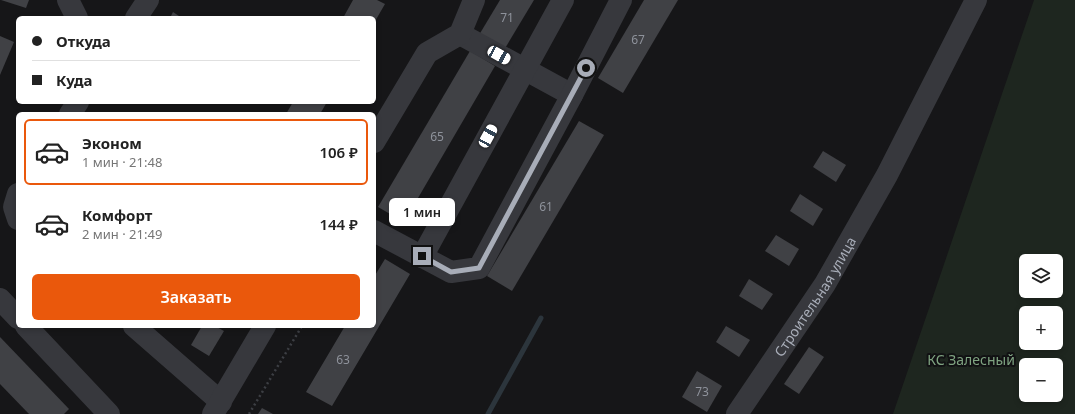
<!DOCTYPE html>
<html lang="ru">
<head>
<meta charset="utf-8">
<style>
	body { margin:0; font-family:"Noto Sans",sans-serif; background:#f6f6f6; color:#222; height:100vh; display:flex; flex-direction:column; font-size:15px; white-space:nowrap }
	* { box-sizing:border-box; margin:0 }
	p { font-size:13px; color:#767676 }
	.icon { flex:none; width:22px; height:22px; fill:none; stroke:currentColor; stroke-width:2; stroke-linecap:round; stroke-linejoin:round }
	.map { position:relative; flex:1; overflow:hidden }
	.side { position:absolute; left:16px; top:112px; width:360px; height:216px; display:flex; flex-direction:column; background:#fff; border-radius:6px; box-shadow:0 2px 6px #0003 }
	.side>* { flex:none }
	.hud { position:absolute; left:16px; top:16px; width:360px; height:88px; border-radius:6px; box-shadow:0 2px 6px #0003; display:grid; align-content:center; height:88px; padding:0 16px; background:#fff }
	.tools { position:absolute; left:1019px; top:254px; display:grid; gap:8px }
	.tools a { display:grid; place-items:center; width:44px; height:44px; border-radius:6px; background:#fff; box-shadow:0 2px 6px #0003; font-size:20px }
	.end { position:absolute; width:18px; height:18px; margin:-9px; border:5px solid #a8adb8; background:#111; box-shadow:0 0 0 2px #111 }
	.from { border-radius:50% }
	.bubble { position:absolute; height:28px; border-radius:6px; background:#fff; box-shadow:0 2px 6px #0003; font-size:13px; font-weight:600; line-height:28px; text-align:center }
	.car { position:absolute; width:12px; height:24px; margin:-12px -6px; border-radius:5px; box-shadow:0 0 3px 1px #0007; background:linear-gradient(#fff 24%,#345 0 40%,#fff 0 76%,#345 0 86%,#fff 0) }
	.hud b { display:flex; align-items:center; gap:14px; height:38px; font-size:15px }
	.hud b+b { border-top:1px solid #e0e0e0 }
	.hud i { width:10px; height:10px; background:#222 }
	ul { padding:7px 0 0; list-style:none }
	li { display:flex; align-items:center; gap:12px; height:66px; margin:0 8px 6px; padding:0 8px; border:2px solid transparent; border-radius:6px }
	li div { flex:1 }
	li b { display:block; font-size:15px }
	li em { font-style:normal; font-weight:600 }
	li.active { border-color:#ea580c }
	li>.icon { width:36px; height:36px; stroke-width:1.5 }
	.action { display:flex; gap:8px; margin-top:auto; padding:8px 16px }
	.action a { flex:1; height:46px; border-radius:6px; background:#ea580c; color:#fff; font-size:16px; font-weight:600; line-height:46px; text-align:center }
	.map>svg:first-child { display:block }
	.green { fill:#1e261f; fill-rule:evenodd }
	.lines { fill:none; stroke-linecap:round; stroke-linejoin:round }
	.stream { stroke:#2c353c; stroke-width:5 }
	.building { fill:#404145 }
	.path { stroke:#3d3f44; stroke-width:2.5; stroke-dasharray:2 3; stroke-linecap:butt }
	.minor { stroke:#37383d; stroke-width:22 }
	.route { stroke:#a8adb8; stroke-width:5 }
	.labels { text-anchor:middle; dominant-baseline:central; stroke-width:4; stroke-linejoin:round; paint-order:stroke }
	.number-label { font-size:12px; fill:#8e929b }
	.street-label { font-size:14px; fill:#a8adb8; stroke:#111113 }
	.park-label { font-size:14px; fill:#7fa381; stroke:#111113 }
</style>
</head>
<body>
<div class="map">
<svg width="1075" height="414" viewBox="0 0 1075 414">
	<rect width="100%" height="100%" fill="#161618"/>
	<path class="green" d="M1034,0h41v414h-182zM1026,261h30v30h-30zM1026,313h30v30h-30zM1026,365h30v30h-30z"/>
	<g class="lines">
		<path class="stream" d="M488,414l53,-96"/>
	</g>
	<g class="building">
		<path d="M1,0h28l-3,8z"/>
		<path d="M353,0h24l8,4 -11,19v-5h-31z"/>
		<path d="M500,0h34l-30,50 -25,-15z"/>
		<path d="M644,0h34l-55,93 -25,-15z"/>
		<path d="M173,12l9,6h-12z"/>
		<path d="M0,36l14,6 -14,33z"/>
		<path d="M470,51l25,15 -91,156 -26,-15z"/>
		<path d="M293,102h34l-7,12h-34z"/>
		<path d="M579,121l25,14 -92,156 -25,-15z"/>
		<path d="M823,151l23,14 -10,17 -23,-15z"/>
		<path d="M800,194l23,15 -10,17 -23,-15z"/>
		<path d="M776,235l23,14 -10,17 -24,-15z"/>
		<path d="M385,259l25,15 -78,132 -26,-14 39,-66h29v-49z"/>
		<path d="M749,279l24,15 -11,16 -23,-14z"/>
		<path d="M202,326h13l9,5 -15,25 -18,-11z"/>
		<path d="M726,326l24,14 -11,17 -23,-15z"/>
		<path d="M0,337l69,72 -5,5h-35l-29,-30z"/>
		<path d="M809,347l15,10 -25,37 -15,-10z"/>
		<path d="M697,371l25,15 -15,26 -25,-15z"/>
		<path d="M262,408l11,6h-15z"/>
	</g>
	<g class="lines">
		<path class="path" d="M249,414l53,-88"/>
		<g class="minor">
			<path d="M68,0l9,18"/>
			<path d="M136,18l12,-18"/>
			<path d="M460,34l112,61"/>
			<path d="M70,114l8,-12"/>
			<path d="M374,142l53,-89 33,-19 14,-34"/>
			<path d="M18,194l-4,13 4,12"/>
			<path d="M374,231l77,41 28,-4 93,-173 49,-95"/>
			<path d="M422,257l141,-257"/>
			<path d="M0,299l18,19"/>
			<path d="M26,326l83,88"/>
			<path d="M134,326l87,76"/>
			<path d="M213,414l52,-88"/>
			<path id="s1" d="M737,414l88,-130 62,-109 89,-175"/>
		</g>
	</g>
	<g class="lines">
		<path class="route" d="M422,256l29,16 28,-4 107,-200"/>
	</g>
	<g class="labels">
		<g class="number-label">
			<text x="507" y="17">71</text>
			<text x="638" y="39">67</text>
			<text x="437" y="136">65</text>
			<text x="546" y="206">61</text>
			<text x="343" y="359">63</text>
			<text x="702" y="391">73</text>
		</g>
		<g class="street-label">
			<text stroke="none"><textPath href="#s1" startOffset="141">Строительная улица</textPath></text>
		</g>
		<g class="park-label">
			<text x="971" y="359">КС Залесный</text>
		</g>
	</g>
</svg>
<div class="tools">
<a><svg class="icon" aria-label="layers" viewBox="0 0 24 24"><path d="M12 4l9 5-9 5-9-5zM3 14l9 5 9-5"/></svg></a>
<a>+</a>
<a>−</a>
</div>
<i class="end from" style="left:586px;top:68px"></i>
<i class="end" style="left:422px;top:256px"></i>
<div class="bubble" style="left:389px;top:198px;width:66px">1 мин</div>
<i class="car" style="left:499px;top:55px;rotate:119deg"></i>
<i class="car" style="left:488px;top:136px;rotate:29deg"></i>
<div class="hud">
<b><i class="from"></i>Откуда</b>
<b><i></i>Куда</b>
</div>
<section class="side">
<ul>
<li class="active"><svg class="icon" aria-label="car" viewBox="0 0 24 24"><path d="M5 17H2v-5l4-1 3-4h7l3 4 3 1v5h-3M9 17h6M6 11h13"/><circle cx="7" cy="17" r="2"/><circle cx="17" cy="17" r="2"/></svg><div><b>Эконом</b><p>1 мин · 21:48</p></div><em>106 ₽</em></li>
<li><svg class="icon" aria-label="car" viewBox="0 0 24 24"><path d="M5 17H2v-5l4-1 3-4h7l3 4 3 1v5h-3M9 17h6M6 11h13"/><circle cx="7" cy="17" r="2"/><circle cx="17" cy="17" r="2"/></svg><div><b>Комфорт</b><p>2 мин · 21:49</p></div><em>144 ₽</em></li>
</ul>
<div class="action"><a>Заказать</a></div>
</section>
</div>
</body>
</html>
